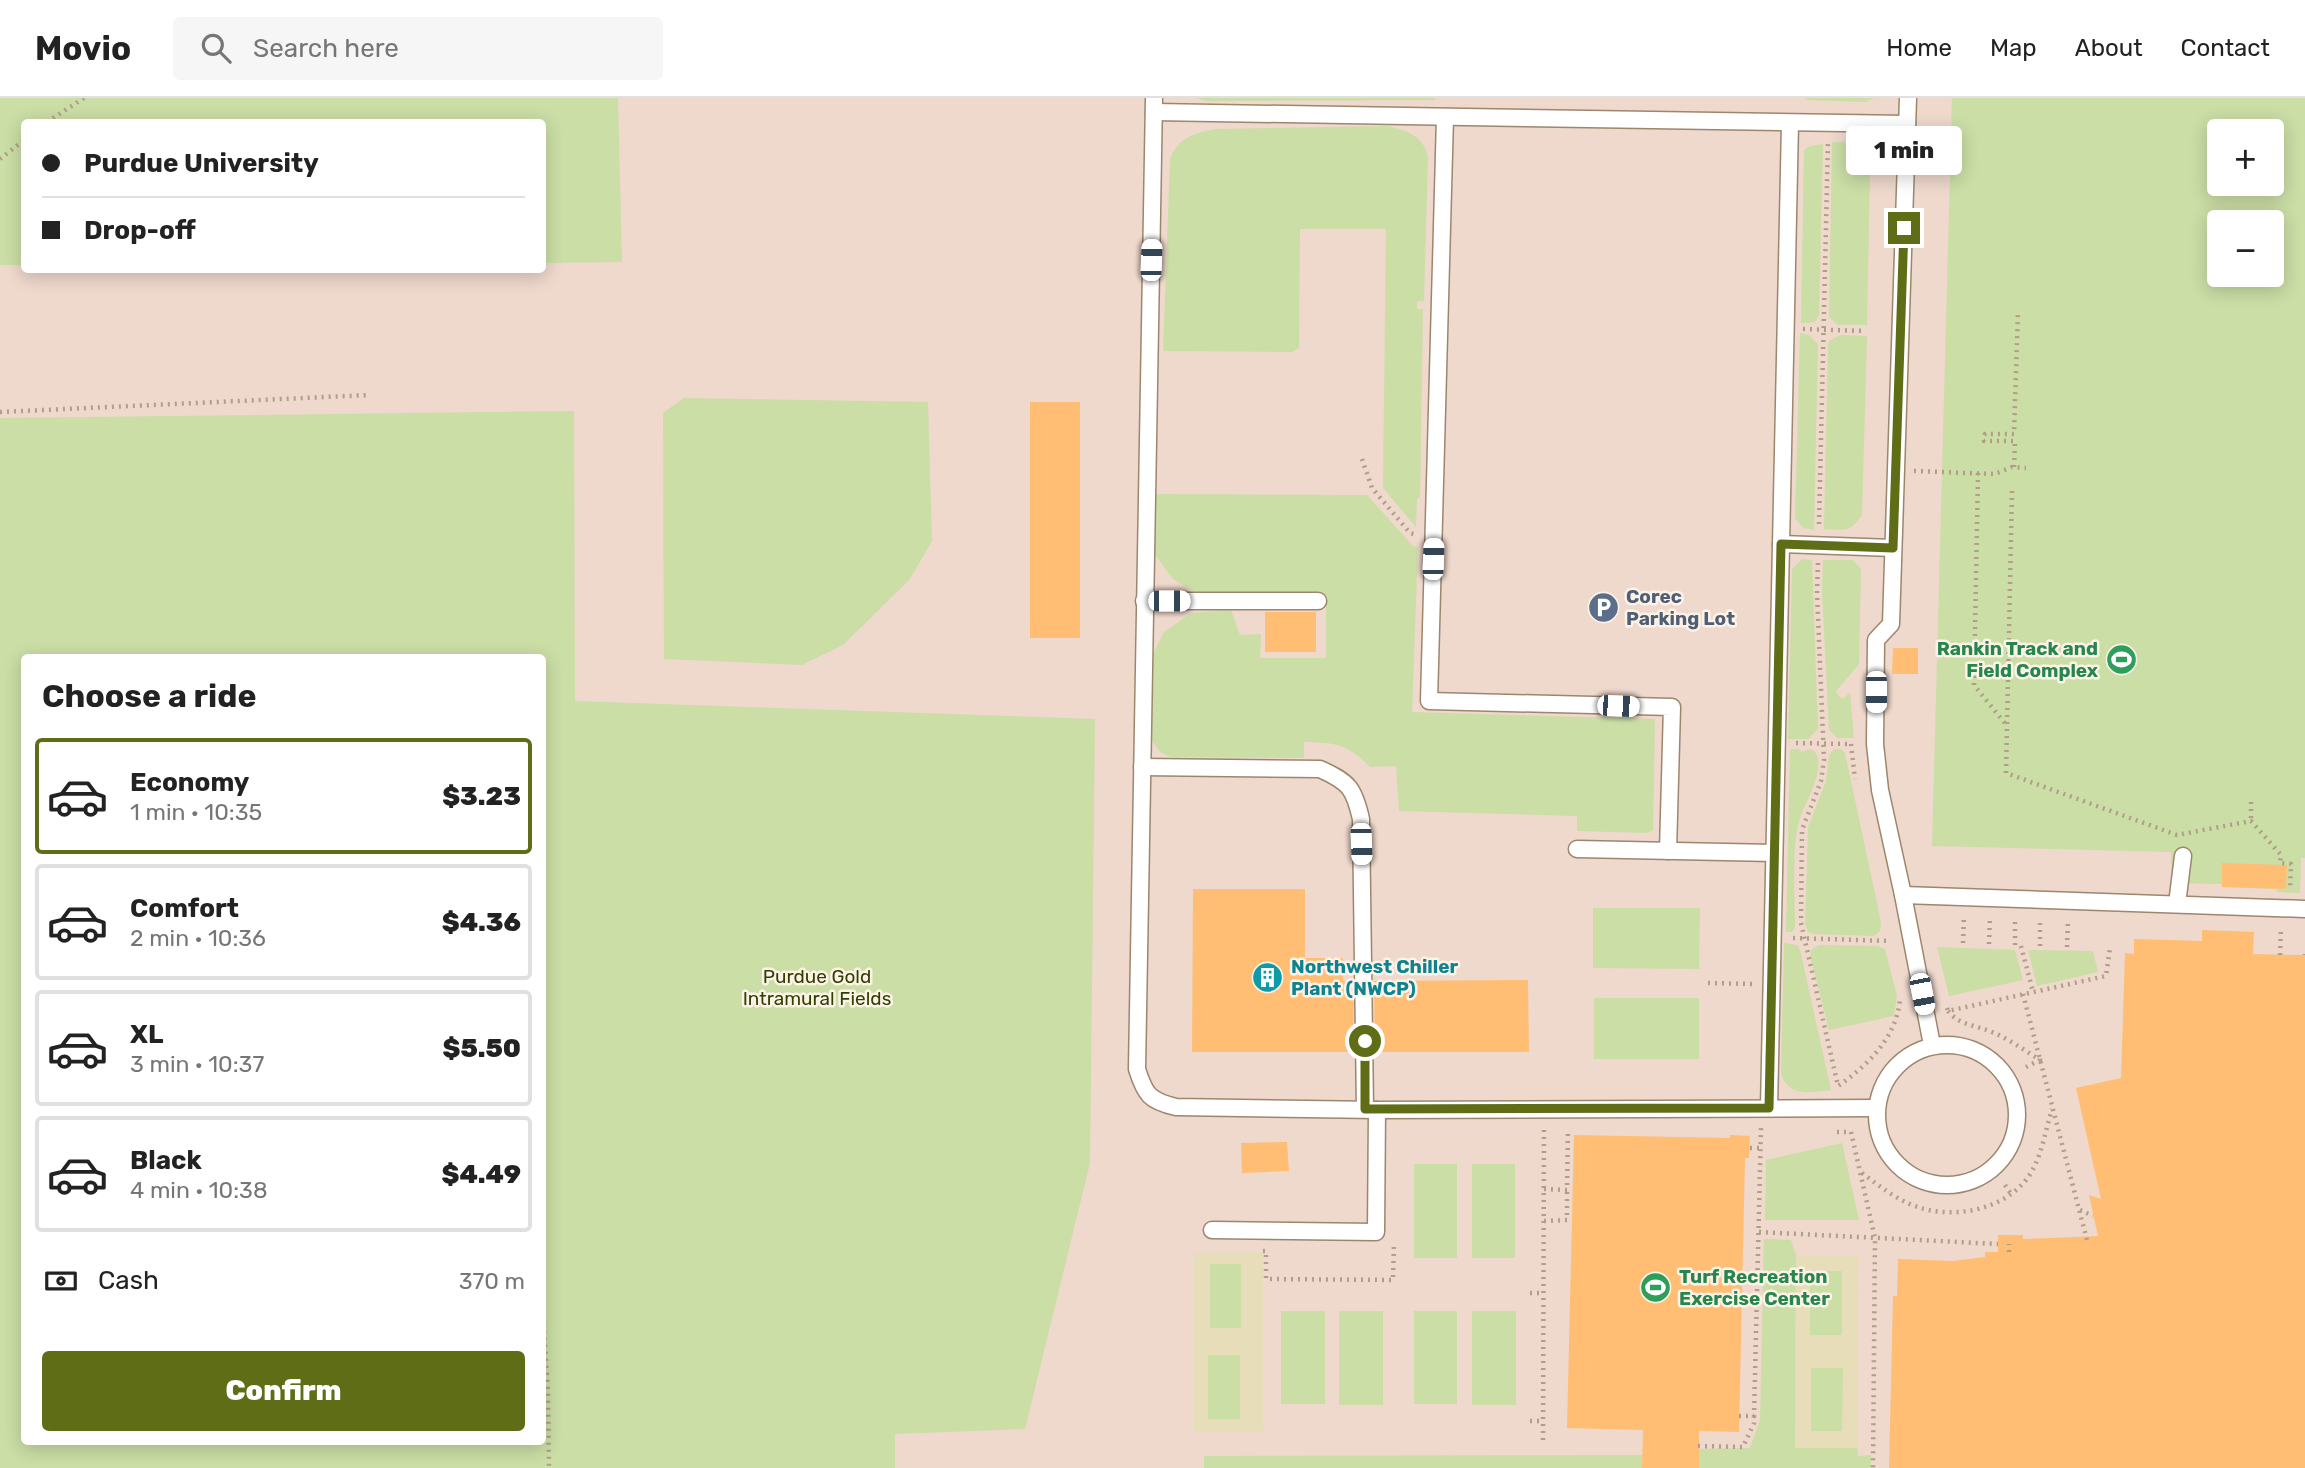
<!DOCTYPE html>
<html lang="en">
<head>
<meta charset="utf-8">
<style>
	body { margin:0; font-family:Rubik,sans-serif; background:#f6f6f6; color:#222; height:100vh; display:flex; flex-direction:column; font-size:26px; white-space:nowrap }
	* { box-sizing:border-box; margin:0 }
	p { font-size:23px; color:#767676 }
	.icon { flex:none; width:38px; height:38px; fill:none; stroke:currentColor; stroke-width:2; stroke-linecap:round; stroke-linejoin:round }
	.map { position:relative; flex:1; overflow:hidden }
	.sheet { position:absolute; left:21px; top:556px; width:525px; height:791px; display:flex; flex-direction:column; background:#fff; border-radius:7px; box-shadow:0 4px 18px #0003 }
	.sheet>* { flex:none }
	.banner { position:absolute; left:21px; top:21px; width:525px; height:154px; border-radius:7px; box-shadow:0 4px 18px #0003; display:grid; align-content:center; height:154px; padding:0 21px; background:#fff }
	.controls { position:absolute; left:2207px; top:21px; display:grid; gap:14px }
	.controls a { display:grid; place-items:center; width:77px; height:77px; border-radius:7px; background:#fff; box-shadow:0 4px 18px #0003; font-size:35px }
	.end { position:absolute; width:32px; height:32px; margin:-16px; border:9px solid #606d17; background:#fff; box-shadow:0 0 0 4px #fff }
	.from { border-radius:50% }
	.bubble { position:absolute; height:49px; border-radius:7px; background:#fff; box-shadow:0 4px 18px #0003; font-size:23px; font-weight:800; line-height:49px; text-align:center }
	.car { position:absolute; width:21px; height:42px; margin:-21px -10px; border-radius:9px; box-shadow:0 0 5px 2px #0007; background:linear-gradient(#fff 24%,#345 0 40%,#fff 0 76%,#345 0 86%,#fff 0) }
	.banner b { display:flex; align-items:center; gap:24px; height:66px; font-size:26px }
	.banner b+b { border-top:2px solid #e0e0e0 }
	.banner i { width:18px; height:18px; background:#222 }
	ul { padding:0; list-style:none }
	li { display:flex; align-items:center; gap:21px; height:116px; margin:0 14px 10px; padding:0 7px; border:4px solid #e0e0e0; border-radius:7px }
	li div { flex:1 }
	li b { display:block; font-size:26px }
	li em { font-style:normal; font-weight:800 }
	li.selected { border-color:#606d17 }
	li>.icon { width:63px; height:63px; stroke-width:1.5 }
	h2 { padding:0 21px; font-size:32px; line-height:84px }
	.pay { display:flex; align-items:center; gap:18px; height:77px; padding:0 21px; font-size:26px }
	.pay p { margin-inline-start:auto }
	.action { display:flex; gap:14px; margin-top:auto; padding:14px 21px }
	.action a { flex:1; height:80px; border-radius:7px; background:#606d17; color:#fff; font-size:28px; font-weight:800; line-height:80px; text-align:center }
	header { display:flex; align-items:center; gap:42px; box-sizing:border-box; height:98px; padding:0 35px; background:#fff; border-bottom:2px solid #e0e0e0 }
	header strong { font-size:33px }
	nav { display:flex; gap:38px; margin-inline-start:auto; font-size:24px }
	.search { width:490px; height:63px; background:#f6f6f6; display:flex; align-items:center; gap:18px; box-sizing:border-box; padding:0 24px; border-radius:7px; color:#767676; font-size:26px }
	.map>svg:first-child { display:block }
	.education { fill:#efd8cc; fill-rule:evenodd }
	.green { fill:#cbdea6; fill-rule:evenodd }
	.sand { fill:#e7ddb8; fill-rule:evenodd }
	.building { fill:#ffbe74 }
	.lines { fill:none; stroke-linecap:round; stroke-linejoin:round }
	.service-casing { stroke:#9d866e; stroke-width:19 }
	.path { stroke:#b19e88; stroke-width:4.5; stroke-dasharray:2 5; stroke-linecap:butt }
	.service { stroke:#fff; stroke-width:16 }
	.route { stroke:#606d17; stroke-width:9 }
	.labels { text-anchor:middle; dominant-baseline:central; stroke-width:5; stroke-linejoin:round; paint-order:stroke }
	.service-label { font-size:19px; font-weight:bold; fill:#4e5e75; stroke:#fdf2e8; text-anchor:start }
	.leisure-label { font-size:19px; font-weight:bold; fill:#27864d; stroke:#fdf2e8; text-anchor:end }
	.culture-label { font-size:19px; font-weight:bold; fill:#0d838f; stroke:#fdf2e8; text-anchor:start }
	.park-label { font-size:19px; fill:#314100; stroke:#fdf2e8 }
</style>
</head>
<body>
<header>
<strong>Movio</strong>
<div class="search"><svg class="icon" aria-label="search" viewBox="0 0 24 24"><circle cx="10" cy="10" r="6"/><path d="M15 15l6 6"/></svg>Search here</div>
<nav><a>Home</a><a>Map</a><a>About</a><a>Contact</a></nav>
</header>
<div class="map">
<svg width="2305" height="1370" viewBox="0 0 2305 1370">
	<rect width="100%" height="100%" fill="#fbe2c7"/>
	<path class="education" d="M0,0h2305v1370h-2305zM24,24h518v148h-518zM2219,33h53v53h-53zM2219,124h53v53h-53zM24,560h518v784h-518z"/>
	<g class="green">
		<path d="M0,0h618l4,164 -79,1 -1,-141h-518v143h-24z"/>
		<path d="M1197,0h238v2l-228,1z"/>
		<path d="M1805,0h69l-9,4 -57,-2z"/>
		<path d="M1952,0h353v760h-4l-1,35 -23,-1 -1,-3 -54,-2 -1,-3 -49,-1 -1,-31 -239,-6zM2219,33h53v53h-53zM2219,124h53v53h-53z"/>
		<path d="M1388,28c20,5 35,10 40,30l-4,145 -7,1v7h6l-3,188 -3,2 -1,28 -33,-39 3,-259h-86l-1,119 -7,4 -129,-1 7,-191c7,-22 23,-26 45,-31z"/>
		<path d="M1832,44c20,1 42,-3 58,10l-2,13 -18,2 -3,158h-29l-9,-8z"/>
		<path d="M1823,46l-4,170 -3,7 -7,2h-8l3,-173 6,-4z"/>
		<path d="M1800,235l9,2 9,9 -4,186 -11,-2 -8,-10z"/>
		<path d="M1840,237l27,1 -5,179c-12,18 -18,15 -38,14l4,-182 1,-6z"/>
		<path d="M684,300l244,4 4,139 -22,38 -67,66 -41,20 -138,-6 -1,-246z"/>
		<path d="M574,313l1,290 520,18 -5,444 -65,266 -130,5v34h-895v-1050zM24,560h518v784h-518z"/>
		<path d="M1152,396l215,1 46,51 5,1 -6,165 243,7 -2,111 -6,3 -70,-2v-15l-178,-5 -3,-45 -26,1c-24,-24 -34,-24 -66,-25v16l-134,-1 -10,-5 -10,-14 3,-84 11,-22 27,-19 40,-3 9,25 21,-1 -1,24h66v-64l-113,1 -20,-4 -20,-12 -20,-27z"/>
		<path d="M1802,461l10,1 6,169 -10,10h-20l4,-170z"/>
		<path d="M1823,462h30l8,9 -2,95 -23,27 4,7h4l6,-6 4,46h-17l-8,-8 -7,-138z"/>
		<path d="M1790,651h10l1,3 10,-3c20,12 -6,53 -11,69 -9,29 -5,77 -5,109l-3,5h-6z"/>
		<path d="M1834,651h7l4,4 36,169 -1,9 -6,5 -61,-2 -5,-2 -3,-8 3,-97 18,-46 3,-25z"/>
		<path d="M1593,810h107l-1,61 -106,-1z"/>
		<path d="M1784,845l13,2 3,5 31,140c-23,2 -39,8 -50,-15z"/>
		<path d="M1819,847l59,1 7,3 12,47 -3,20 -65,14 -19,-75 2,-6z"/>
		<path d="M1937,849l78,3 8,30 -74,16z"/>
		<path d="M2028,852l65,1 5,21 -61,14z"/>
		<rect x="1594" y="900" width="105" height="61"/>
		<path d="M1842,1045l17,77h-94l1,-60z"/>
		<rect x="1414" y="1066" width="43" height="94"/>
		<rect x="1472" y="1066" width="43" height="94"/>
		<path d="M1764,1141l27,1 5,15 -1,192 62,1 1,8 13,-1v13h-172v-19l51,-1 10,-28z"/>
		<rect x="1210" y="1166" width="31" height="64"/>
		<rect x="1810" y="1173" width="32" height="64"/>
		<rect x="1281" y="1213" width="44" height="93"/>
		<rect x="1339" y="1213" width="44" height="94"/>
		<rect x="1414" y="1213" width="43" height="93"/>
		<rect x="1472" y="1213" width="44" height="94"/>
		<rect x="1208" y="1257" width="32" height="64"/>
		<rect x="1811" y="1269" width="32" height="64"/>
		<path d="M1642,1357v13h-438v-12z"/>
	</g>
	<g class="sand">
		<path d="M1263,1154v179h-69v-178zM1210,1166h31v64h-31zM1240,1257v64h-32v-64z"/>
		<path d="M1796,1157h62l-1,193h-62zM1810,1173h32v64h-32zM1811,1270h32l-1,63h-31z"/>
	</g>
	<g class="building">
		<rect x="1030" y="304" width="50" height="236"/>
		<rect x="1265" y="514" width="51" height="40"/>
		<path d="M1893,550h25v26h-26z"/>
		<path d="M2222,765l65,2 -1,24 -64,-2z"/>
		<path d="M1193,791h112v69h38v23h10l1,71h-162z"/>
		<path d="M2202,832l52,2 -1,22 52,1v513h-416l4,-172h4l1,-37 55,2 32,-4v-5h13v-17h25v4l75,-3 -9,-41 12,4 -25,-111 45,-10 4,-125 9,1v-15l68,2z"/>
		<path d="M1528,882l1,72h-154l-1,-71z"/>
		<path d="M1574,1037l156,3v-3l20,1 -1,22h-4l-6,274 -40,-1v37h-57l1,-38 -76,-2z"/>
		<path d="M1287,1044l2,29 -47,2 -1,-30z"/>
	</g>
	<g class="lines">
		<defs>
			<g id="service">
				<path d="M1154,0l-17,971c8,26 13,32 39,38l201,3 499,-2"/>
				<path d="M1908,0l-17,526 -15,16 -1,104 5,46 23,105 29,150"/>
				<path d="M1154,14l753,12"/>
				<path d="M1445,19l-16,584 243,6 -4,144"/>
				<path d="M1781,446l112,4"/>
				<path d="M1144,503h174"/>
				<path d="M1142,669l178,2c29,13 34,19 41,50l4,290"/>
				<path d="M1577,751l197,4"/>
				<path d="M1903,797l402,14"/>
				<path d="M2177,806l6,-48"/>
				<circle cx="1947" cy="1017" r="70"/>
				<path d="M1769,1010l21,-985"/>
				<path d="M1212,1132l164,2 1,-122"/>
			</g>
		</defs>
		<use href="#service" class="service-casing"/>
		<g class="path">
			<path d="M47,24l37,-24"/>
			<path d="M0,61l24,-19"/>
			<path d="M1803,231l62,2"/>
			<path d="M0,314l369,-17"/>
			<path d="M1362,361l10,29 38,45 4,1"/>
			<path d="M2014,369l1,-26h-31l1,-7h29l4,-123"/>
			<path d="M1914,373l81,3 17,-7 14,1"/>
			<path d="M1978,375l-4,212 33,41"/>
			<path d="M2012,393l-6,282 171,62 74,-14 30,34 -1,8 11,1 -1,26"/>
			<path d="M1819,426l9,-383"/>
			<path d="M1818,465l-1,29 7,168 -3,21 -19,49 -1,93 37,163c30,-21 58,-48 62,-86"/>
			<path d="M1796,645l54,1"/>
			<path d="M1851,646l4,35"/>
			<path d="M2251,704v19"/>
			<path d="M1793,840l97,3"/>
			<path d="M1963,845l1,-27"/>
			<path d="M1989,846l1,-27"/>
			<path d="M2015,847v-27"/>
			<path d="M2021,848l12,46"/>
			<path d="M2040,848v-27"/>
			<path d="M2067,849l1,-27"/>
			<path d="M2280,857l1,-27"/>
			<path d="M2305,857v-1"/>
			<path d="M1708,885l45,1"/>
			<path d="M2023,896l64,246"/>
			<path d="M1947,910l1,3 158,-35 4,-28"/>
			<path d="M1948,913c12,15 28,14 44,21 17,7 32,18 48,28l-16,8"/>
			<path d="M1837,1034h14l24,106 -2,230"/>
			<path d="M1750,1050h11"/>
			<path d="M1862,1075c16,12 31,24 50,32 37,15 88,7 114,-25 15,-19 19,-48 26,-71"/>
			<path d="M2005,1087l6,9"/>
			<path d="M1544,1091l23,1 1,-60"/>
			<path d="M2080,1112l13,6"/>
			<path d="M1544,1123l23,-1v-30"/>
			<path d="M1759,1134l239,12"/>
			<path d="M1263,1153h3v28l127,1 1,-36"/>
			<path d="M2009,1154v-8"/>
			<path d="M1530,1195h14"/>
			<path d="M542,1198l6,97 1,75"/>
			<path d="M1739,1318h15l7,-288"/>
			<path d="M1530,1323h13"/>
			<path d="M1543,1342l1,-311"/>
			<path d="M1698,1348l45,1 11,-24v-7"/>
		</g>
		<use href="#service" class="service"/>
	</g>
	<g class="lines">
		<path class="route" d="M1365,943v68l404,-1 12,-564 112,4 11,-320"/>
	</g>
	<defs>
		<symbol id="parking-disc" viewBox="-11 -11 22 22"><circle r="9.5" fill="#5c6f8a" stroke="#fdf2e8"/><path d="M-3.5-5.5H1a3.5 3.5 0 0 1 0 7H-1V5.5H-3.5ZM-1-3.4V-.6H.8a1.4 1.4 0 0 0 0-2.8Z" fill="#fff"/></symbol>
		<symbol id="stadium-disc" viewBox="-11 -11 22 22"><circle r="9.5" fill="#2e9e5b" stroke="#fdf2e8"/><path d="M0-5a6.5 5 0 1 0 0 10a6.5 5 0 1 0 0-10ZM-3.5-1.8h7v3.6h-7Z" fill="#fff"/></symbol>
		<symbol id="building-disc" viewBox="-11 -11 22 22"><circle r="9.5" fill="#0f9aa8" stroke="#fdf2e8"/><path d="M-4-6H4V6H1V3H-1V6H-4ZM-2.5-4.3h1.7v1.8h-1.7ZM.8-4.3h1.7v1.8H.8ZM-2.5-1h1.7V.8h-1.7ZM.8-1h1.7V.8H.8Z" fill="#fff"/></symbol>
	</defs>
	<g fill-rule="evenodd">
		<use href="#parking-disc" x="1586" y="492" width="35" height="35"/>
		<use href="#stadium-disc" x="2104" y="544" width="35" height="35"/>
		<use href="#building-disc" x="1250" y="862" width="35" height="35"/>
		<use href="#stadium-disc" x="1638" y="1172" width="35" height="35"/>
	</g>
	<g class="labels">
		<g class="service-label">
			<text x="1626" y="498">Corec<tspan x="1626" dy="22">Parking Lot</tspan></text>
		</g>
		<g class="leisure-label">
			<text x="2098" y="550">Rankin Track and<tspan x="2098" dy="22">Field Complex</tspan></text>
			<text x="1679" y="1178" text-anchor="start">Turf Recreation<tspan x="1679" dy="22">Exercise Center</tspan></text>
		</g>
		<g class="culture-label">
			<text x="1291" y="868">Northwest Chiller<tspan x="1291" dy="22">Plant (NWCP)</tspan></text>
		</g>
		<g class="park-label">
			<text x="817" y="878">Purdue Gold<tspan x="817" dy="22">Intramural Fields</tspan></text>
		</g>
	</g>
</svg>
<div class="controls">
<a>+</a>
<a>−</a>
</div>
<i class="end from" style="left:1365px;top:943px"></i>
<i class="end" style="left:1904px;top:130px"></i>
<div class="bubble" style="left:1846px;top:28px;width:116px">1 min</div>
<i class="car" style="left:1151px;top:162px;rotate:2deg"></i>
<i class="car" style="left:1433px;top:461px;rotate:2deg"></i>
<i class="car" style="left:1169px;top:503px;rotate:90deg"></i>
<i class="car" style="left:1876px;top:594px;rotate:180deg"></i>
<i class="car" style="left:1618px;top:608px;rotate:92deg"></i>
<i class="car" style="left:1361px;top:746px;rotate:178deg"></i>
<i class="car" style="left:1922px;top:896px;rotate:169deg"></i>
<div class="banner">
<b><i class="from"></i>Purdue University</b>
<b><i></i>Drop-off</b>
</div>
<section class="sheet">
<h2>Choose a ride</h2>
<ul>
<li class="selected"><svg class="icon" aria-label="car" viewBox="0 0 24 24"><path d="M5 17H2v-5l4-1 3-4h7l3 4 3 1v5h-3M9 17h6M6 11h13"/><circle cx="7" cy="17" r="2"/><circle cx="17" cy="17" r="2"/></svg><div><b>Economy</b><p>1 min · 10:35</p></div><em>$3.23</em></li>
<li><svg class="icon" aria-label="car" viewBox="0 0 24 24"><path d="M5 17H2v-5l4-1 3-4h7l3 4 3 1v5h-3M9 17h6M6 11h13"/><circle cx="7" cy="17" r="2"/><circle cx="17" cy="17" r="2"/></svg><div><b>Comfort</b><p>2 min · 10:36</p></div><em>$4.36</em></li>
<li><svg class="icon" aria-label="car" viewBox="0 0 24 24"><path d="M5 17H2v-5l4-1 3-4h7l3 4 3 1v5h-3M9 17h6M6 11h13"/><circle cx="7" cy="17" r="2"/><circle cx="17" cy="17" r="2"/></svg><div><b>XL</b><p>3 min · 10:37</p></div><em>$5.50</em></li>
<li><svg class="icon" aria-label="car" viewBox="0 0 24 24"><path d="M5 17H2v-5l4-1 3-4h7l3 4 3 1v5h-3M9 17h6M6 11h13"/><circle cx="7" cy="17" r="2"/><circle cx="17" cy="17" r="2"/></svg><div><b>Black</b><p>4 min · 10:38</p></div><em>$4.49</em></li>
</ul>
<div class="pay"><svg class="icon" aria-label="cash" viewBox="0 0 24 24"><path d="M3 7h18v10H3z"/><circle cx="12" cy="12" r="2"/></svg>Cash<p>370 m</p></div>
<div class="action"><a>Confirm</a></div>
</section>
</div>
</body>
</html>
